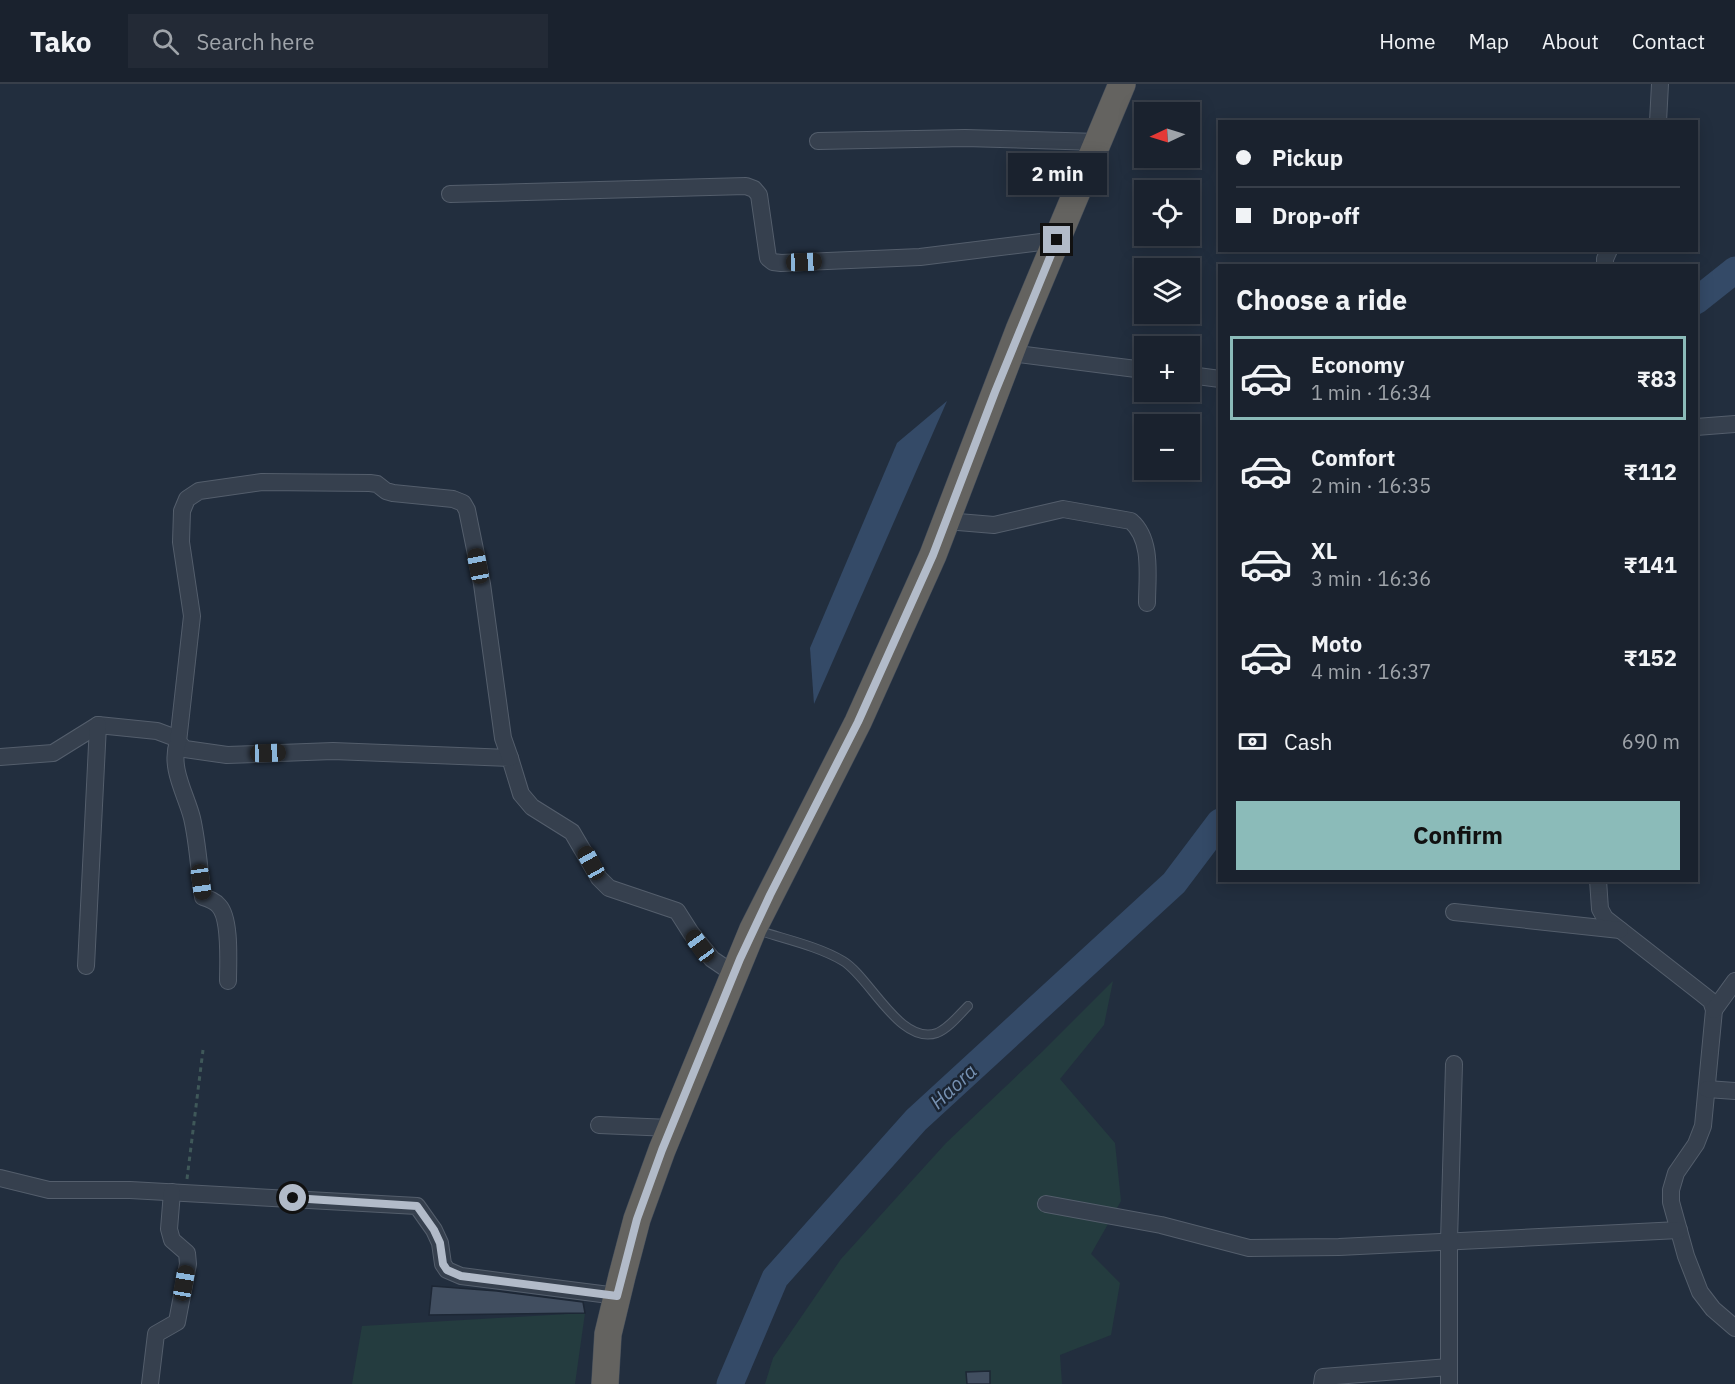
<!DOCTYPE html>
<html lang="en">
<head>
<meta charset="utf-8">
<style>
	body { margin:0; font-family:"IBM Plex Sans",sans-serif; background:#232a36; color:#f1f3f6; height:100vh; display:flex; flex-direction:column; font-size:22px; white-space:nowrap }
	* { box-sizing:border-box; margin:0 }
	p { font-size:20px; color:#9fa4aa }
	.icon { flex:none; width:33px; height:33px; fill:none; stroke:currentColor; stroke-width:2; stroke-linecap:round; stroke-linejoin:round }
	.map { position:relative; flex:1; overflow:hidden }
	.panel { position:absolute; left:1218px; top:180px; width:480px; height:618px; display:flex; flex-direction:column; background:#1a222e; border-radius:0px; box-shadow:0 3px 15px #0003,0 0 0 2px #383f4a }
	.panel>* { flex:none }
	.banner { position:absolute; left:1218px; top:36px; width:480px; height:132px; border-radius:0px; box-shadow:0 3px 15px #0003,0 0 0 2px #383f4a; display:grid; align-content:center; height:132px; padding:0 18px; background:#1a222e }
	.needle { width:39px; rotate:266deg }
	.fabs { position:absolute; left:1134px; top:18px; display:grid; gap:12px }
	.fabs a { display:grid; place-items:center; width:66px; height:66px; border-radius:0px; background:#1a222e; box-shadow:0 3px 15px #0003,0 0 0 2px #383f4a; font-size:30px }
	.end { position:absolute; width:27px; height:27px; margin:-14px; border:8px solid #b2bbc9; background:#111; box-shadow:0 0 0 3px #111 }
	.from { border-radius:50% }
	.bubble { position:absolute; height:42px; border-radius:0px; background:#1a222e; box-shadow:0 3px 15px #0003,0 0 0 2px #383f4a; font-size:20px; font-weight:700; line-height:42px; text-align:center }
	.car { position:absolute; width:18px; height:36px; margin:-18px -9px; border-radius:8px; box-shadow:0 0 4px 2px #0007; background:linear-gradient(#222 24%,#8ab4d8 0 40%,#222 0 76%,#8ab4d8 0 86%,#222 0) }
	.banner b { display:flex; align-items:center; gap:21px; height:57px; font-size:22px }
	.banner b+b { border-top:2px solid #383f4a }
	.banner i { width:15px; height:15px; background:#f1f3f6 }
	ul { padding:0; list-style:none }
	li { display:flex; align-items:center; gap:18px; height:84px; margin:0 12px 9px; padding:0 6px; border:3px solid transparent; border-radius:0px }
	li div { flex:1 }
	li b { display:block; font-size:22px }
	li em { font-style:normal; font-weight:700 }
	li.on { border-color:#8bbbb9 }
	li>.icon { width:54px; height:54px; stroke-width:1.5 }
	h2 { padding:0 18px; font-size:27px; line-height:72px }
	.pay { display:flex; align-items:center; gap:15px; height:66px; padding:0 18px; font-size:22px }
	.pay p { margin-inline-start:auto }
	.button { display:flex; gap:12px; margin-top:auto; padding:12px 18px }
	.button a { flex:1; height:69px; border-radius:0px; background:#8bbbb9; color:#111; font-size:24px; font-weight:700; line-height:69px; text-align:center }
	header { display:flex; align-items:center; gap:36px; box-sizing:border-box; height:84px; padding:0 30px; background:#1a222e; border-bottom:2px solid #383f4a }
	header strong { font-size:28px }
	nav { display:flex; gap:33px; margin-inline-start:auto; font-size:21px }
	.search { width:420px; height:54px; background:#232a36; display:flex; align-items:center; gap:15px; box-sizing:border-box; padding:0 21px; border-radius:0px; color:#9fa4aa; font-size:22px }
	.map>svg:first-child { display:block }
	.green { fill:#243c3f }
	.water { fill:#344a67 }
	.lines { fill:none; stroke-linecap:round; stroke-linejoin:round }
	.river { stroke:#344a67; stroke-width:27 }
	.building { fill:#414e60; stroke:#1d2735; stroke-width:1.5 }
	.service-casing { stroke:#545e6c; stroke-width:10 }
	.minor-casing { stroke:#545e6c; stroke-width:18 }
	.trunk-casing { stroke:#414b59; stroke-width:28 }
	.path { stroke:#3f5859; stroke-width:3; stroke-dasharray:4.5 4.5; stroke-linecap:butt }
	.service { stroke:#36404e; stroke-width:8 }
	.minor { stroke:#36404e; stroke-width:16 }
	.trunk { stroke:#646360; stroke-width:27 }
	.route { stroke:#b2bbc9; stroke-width:8 }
	.labels { text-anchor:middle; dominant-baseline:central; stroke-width:5; stroke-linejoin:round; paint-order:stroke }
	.water-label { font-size:20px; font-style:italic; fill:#7792b3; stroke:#1b2533 }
</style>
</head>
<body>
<header>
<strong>Tako</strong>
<div class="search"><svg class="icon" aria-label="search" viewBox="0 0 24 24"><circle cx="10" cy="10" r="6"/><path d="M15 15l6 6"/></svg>Search here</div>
<nav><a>Home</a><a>Map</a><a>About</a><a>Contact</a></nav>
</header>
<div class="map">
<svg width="1735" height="1300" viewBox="0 0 1735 1300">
	<rect width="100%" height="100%" fill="#222e3e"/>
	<g class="green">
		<path d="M1113,897l-9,44 -44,54 55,64 6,58 -30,53 29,29 -9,52 -51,20 2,29h-297l8,-26 68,-99 105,-116 97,-92z"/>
		<path d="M585,1229l-10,71h-223l10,-58z"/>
	</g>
	<path class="water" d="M947,317l-133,303 -4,-56 87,-205z"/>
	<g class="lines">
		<g class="river">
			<path d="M1696,217l39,-31"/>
			<path d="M730,1300l45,-106 141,-158 258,-237 46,-61"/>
		</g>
	</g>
	<g class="building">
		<path d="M432,1202l65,5 86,11 2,11 -156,2z"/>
		<path d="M990,1287v13h-23l-1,-12z"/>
	</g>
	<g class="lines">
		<defs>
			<path id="service" d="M757,846c27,9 61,16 86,31 27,16 57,85 94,72 12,-5 22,-18 31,-27"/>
			<g id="minor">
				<path d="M1658,38l2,-38"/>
				<path d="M818,57l147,-3 133,4"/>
				<path d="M450,110l296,-8 8,3 5,6 9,63 5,4 8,1 139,-6 137,-17"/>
				<path d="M1605,182v-7l4,-9"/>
				<path d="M1010,269l134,17"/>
				<path d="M1190,291l30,4"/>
				<path d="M1696,343l39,-3"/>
				<path d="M946,437l48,4 69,-16 68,12c22,19 16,56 16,82"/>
				<path d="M0,673l53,-4 45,-28 59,6 16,6 12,12 42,6 106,-4 177,7 11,36 11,13 40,25 27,46 10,10 68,23 14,22 21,26 22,15"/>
				<path d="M1598,796l2,29 5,9 96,75 10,8 3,9 -11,116 -7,18 -20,29 -5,17v12l15,54 14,36 13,17 22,19"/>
				<path d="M1454,828l166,18"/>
				<path d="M86,882l12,-241"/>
				<path d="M228,897c0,-18 3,-62 -9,-75 -4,-5 -10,-7 -16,-9 -4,-26 -5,-53 -11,-79 -6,-24 -23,-50 -14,-76l14,-126 -11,-74 1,-31 5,-12 12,-8 63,-9 108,1 7,1 9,7 7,2 60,6 10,4 4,7 15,74 21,154 7,20"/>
				<path d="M1714,926l21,-29"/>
				<path d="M1707,1005l28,2"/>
				<path d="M599,1041l72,3"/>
				<path d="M0,1094l49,12h81l287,16 17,24 6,13 3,21 4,6 14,6 156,20"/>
				<path d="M1046,1120l115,21 88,23 90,-1 340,-17"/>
				<path d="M150,1300l6,-50 21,-12 11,-58 -1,-11 -15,-13 -3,-11 3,-37"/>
				<path d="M1322,1300l1,-7 126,-10"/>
				<path d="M1449,1300v-143l5,-177"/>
			</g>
			<path id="trunk" d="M605,1300l3,-50 14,-58 15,-57 25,-69 91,-221 105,-207 75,-167 86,-225 103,-246"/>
		</defs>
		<use href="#service" class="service-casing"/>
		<use href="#minor" class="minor-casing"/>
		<use href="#trunk" class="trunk-casing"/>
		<path class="path" d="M187,1095l16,-129"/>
		<use href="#service" class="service"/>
		<use href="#minor" class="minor"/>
		<use href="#trunk" class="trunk"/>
	</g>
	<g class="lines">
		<path class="route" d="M293,1114l124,8 17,24 6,13 3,21 4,6 14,6 156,20 20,-77 25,-69 78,-191 30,-64 88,-173 75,-167 62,-163 62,-152"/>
	</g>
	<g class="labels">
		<g class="water-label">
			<text transform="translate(953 1002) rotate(-43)">Haora</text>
		</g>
	</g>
</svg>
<div class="fabs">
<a><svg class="needle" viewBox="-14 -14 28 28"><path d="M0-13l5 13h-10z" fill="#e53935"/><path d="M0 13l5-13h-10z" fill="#9fa4aa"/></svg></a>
<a><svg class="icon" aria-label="locate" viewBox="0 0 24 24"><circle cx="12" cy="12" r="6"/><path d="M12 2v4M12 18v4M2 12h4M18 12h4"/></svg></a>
<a><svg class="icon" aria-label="layers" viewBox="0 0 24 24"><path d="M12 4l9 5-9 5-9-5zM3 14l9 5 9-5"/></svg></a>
<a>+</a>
<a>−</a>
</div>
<i class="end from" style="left:293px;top:1114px"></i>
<i class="end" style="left:1057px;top:156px"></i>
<div class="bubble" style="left:1008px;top:69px;width:99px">2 min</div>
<i class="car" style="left:804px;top:178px;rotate:88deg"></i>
<i class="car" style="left:478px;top:482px;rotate:349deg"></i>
<i class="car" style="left:268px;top:669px;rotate:88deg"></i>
<i class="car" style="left:591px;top:779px;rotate:331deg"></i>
<i class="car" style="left:201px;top:798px;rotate:172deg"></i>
<i class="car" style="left:700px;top:862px;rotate:324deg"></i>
<i class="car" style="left:184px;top:1199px;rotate:10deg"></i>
<div class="banner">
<b><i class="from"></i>Pickup</b>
<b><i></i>Drop-off</b>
</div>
<section class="panel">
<h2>Choose a ride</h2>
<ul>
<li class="on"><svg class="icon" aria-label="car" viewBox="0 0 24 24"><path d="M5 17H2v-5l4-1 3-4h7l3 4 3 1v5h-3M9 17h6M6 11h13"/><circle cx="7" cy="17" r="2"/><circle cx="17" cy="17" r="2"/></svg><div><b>Economy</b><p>1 min · 16:34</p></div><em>₹83</em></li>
<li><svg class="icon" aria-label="car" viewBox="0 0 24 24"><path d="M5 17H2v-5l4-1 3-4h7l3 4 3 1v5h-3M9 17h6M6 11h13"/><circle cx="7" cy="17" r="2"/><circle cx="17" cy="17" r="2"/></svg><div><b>Comfort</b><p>2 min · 16:35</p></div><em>₹112</em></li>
<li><svg class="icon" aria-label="car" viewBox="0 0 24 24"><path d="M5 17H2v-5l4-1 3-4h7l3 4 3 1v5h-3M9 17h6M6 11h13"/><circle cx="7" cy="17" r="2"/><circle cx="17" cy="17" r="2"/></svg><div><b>XL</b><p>3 min · 16:36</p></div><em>₹141</em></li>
<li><svg class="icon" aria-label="car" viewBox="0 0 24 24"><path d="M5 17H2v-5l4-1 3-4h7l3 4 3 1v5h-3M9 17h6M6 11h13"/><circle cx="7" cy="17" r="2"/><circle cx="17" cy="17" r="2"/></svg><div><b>Moto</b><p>4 min · 16:37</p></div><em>₹152</em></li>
</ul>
<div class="pay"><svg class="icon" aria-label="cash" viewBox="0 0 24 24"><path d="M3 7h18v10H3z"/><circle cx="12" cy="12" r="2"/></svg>Cash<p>690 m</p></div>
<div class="button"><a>Confirm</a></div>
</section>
</div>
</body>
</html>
